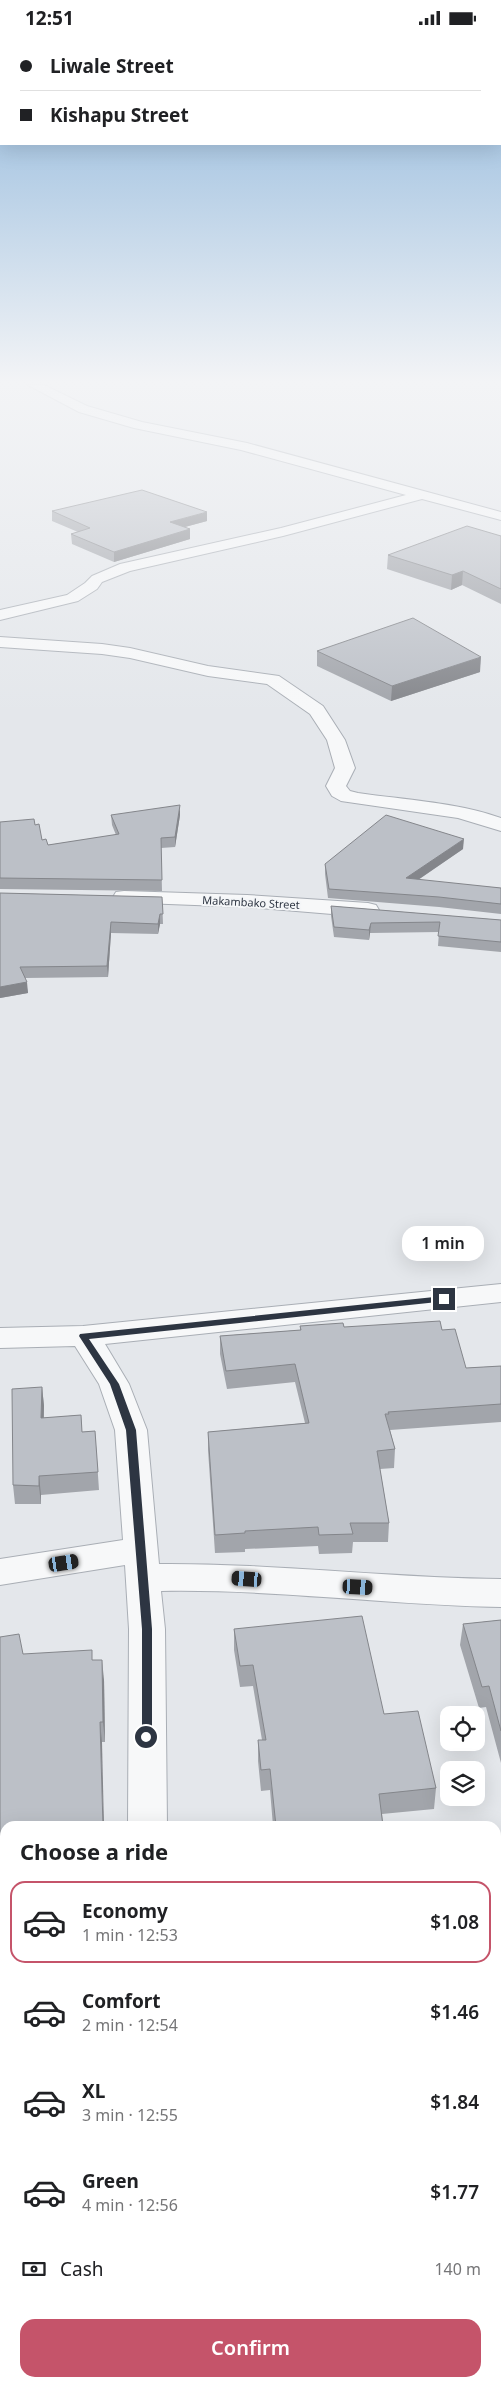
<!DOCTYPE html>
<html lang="en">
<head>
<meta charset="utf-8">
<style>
	body { margin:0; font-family:"Noto Sans",sans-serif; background:#f6f6f6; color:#202124; height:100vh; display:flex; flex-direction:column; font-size:19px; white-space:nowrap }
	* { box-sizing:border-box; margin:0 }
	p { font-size:16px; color:#757577 }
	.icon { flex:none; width:28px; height:28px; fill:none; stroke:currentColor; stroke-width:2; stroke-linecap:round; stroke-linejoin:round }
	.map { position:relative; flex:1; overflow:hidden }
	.sheet { position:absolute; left:0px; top:1786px; width:501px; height:566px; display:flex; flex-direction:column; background:#fff; border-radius:15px 15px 0 0; box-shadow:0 5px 20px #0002 }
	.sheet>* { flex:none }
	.guide { position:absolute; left:0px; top:0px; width:501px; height:110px; box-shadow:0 5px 20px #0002; display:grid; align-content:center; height:110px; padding:0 20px; background:#fff }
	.fabs { position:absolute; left:440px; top:1671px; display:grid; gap:10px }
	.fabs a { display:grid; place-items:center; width:45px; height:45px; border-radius:10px; background:#fff; box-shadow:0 5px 20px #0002; font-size:25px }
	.end { position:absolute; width:22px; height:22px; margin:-11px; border:6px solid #2d3542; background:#fff; box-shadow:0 0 0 2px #fff }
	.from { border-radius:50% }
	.bubble { position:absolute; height:35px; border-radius:15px; background:#fff; box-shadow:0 5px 20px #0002; font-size:16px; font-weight:600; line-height:35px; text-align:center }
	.car { position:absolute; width:15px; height:30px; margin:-15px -8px; border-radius:6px; box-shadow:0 0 4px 1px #0007; background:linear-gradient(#222 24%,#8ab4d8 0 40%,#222 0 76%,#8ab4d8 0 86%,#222 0) }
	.guide b { display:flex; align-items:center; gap:18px; height:48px; font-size:19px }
	.guide b+b { border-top:1px solid #e0e0e0 }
	.guide i { width:12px; height:12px; background:#202124 }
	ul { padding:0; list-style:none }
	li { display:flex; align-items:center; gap:15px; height:82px; margin:0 10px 8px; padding:0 10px; border:2px solid transparent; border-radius:15px }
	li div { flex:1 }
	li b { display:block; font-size:19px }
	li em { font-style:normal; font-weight:600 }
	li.on { border-color:#c5546a }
	li>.icon { width:45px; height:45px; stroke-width:1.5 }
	h2 { padding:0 20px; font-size:22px; line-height:60px }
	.pay { display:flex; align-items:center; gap:12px; height:55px; padding:0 20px; font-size:19px }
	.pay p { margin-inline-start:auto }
	.button { display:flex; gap:10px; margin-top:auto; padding:10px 20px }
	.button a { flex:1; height:58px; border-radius:15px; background:#c5546a; color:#fff; font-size:20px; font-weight:600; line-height:58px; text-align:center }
	.status { display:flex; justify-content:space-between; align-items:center; height:35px; padding:0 25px; background:#fff; direction:ltr }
	.status svg { height:14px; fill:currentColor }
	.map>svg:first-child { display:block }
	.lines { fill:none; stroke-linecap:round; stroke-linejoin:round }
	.minor-casing { stroke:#a9aeb5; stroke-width:2 }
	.minor { fill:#f7f8f9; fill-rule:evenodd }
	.wall { fill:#a2a5ab }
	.shaded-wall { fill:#84868b }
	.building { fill:#bcc0c7; stroke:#84868b }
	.route { fill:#2d3542 }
	.labels { text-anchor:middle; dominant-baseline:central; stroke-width:4; stroke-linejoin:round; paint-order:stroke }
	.far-street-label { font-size:11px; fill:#2d3542; stroke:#f4f6f8 }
</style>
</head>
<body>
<div class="status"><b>12:51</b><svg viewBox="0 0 49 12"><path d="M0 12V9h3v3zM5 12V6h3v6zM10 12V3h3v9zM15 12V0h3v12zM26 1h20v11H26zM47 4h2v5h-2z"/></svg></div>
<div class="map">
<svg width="501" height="2352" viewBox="0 0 501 2352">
	<rect width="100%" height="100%" fill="#e4e7eb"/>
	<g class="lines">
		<defs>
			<g id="minor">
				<path d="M28,350h16l43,21 55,16 105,21 254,69v8l-79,-21 -139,37 -153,35 -28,11 -5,7 -19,12 -78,19v-10l67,-15 18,-12 7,-7 28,-12 161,-36 125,-33 -165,-45 -107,-22 -55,-16z"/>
				<path d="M0,602l102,7 28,4 78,18 71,10 44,30 22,34 10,28 -9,18 4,5 8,2c48,7 97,9 143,25v13l-43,-13 -117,-17 -9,-5 -6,-10 9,-18 -8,-28 -17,-26 -43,-30 -59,-8 -78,-18 -28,-4 -102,-7z"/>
				<path d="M124,856l123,4 121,8 8,2 3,5 -3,5 -8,2 -121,-10 -131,-5 -3,-5 3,-5z"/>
				<path d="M501,1249v18l-396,42 24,40 18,46 12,134c114,-1 228,14 342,15v28c-113,-2 -226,-18 -340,-16l4,38 2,197h-39l1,-197 -4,-64 -125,20v-26l123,-19 -8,-110 -16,-46 -24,-38 -75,2v-20l83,-2z"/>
				<path d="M161,2348h50l1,4h-50z"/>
			</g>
		</defs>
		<use href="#minor" class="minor-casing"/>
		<use href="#minor" class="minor"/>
	</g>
	<g class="wall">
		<path d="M52,476l155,10 -22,6 5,2v10l-76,23 -42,-18 -1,-10 7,-2 -26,-11z"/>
		<path d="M501,501v68l-39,-19 -11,5 -64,-21 1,-14z"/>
		<path d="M317,616l163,21 -89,29 -74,-35z"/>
		<path d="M111,780h69l-5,32 -14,1 1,43 -162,-2v-67l35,3 7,15 6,5 68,-10 -4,-10z"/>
		<path d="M463,814l-45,31 83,8v26l-62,-7 -111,-9 -3,-24v-10z"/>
		<path d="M0,858l162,4 1,27h-3l-2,10 -47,-1 -3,44 -83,1 3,15 -28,5z"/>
		<path d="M331,871l170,14v32l-63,-6 1,-14 -69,1 -1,7 -35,-3 -3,-21z"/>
		<path d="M300,1291l44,1 98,3 24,38 35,-2v56l-111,8 5,19 -1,19 -14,1 9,54 -1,19h-35l-1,11 -33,1 -1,-8 -73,3v3l-30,1 -7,-103v-18l97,-9 -10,-41 -68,7 -7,-35v-18l80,-6z"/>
		<path d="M42,1352l2,19v12l37,-3 1,17 13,-1 4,59 -58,5v9h-26l-2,-19z"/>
		<path d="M501,1585v143l-15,-56 -7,1 -19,-63 3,-21z"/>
		<path d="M234,1594l150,85 52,74 -2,21 -52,5 1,12h-110l-3,-36 -9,1 -3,-30v-21h4l-9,-54 -13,1 -6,-37z"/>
		<path d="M0,1602l23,17 70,6 11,20 1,62h-3l-97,84v39h-3l-1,-10h-1z"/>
		<path d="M501,1825v58l-5,-22v-35z"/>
		<path d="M5,1904v227l-2,-10 -1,-43h-2v-173z"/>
		<path d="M501,2018v104l-5,1v-104z"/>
		<path d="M501,2167v89l-5,1v-89z"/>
		<path d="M470,2348h26l5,4h-30z"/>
	</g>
	<g class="shaded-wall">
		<path d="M207,477v9l-37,10v-9z"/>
		<path d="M190,494v10l-76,23v-10z"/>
		<path d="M463,536l-1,14 -11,5 1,-15z"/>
		<path d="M481,622l-1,15 -89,29 1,-15z"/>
		<path d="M180,770v10l-5,32v-10z"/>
		<path d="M464,804l-1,10 -57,39v-10z"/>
		<path d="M160,879v10l-2,10v-10z"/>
		<path d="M111,887v11l-3,44 -1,-11z"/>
		<path d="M371,888l-1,10 -1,7v-10z"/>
		<path d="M27,947l1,11 -28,5v-11z"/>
		<path d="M42,1352l2,19 -1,31 -2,-19z"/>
		<path d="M39,1441l2,19v9l-2,-18z"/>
		<path d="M102,1625l2,20 1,62 -2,-20z"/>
		<path d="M100,1687l2,20 2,84h-1z"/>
	</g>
	<g class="building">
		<path d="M142,455l65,22 -37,10 20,7 -76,23 -43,-18 19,-6 -38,-17z"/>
		<path d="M467,491l34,10v53l-38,-18 -11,4 -64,-20z"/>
		<path d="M413,583l68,39 -89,29 -75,-35z"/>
		<path d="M180,770l-5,32 -14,1 1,42 -162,-2v-56l34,-3 1,6 4,-1 3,16 4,-1 2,6 71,-11 -8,-19z"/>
		<path d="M386,780l78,24 -58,39 95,10v16l-62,-7 -110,-8 -4,-25z"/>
		<path d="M0,858l162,4 1,17h-3l-2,10 -47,-2 -4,44 -87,1 7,15 -27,5z"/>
		<path d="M331,871l170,14v22l-63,-6 2,-14 -69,1 -2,7 -35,-3z"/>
		<path d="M440,1286l2,9 13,-1 11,39 35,-2v38l-113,8 1,2h-4l10,35 -18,2 12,72h-39l3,11 -34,1 -1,-8 -73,4v2l-30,2 -7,-103 101,-9 -14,-59 -69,7 -6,-35 81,-6 -1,-4 43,-3 1,4z"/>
		<path d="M42,1352l-1,31 40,-3 1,17 13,-1 3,41 -59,4v10l-26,-1 -1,-96z"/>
		<path d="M362,1581l22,98 34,-3 18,77 -57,6 4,32h-107l-6,-57 -9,1 -3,-30h8l-13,-75 -13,1 -6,-37z"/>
		<path d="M501,1585v111l-12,-45 -7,1 -19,-63z"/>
		<path d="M19,1599l4,20 69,-4v10h10l1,62h-3l3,104h-98v19h-5v-208z"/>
		<path d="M501,1825v24l-5,-21v-2z"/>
		<path d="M5,1904v216l-2,1 -2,-62h-1v-154z"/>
		<path d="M501,2018v85l-5,1v-85z"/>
		<path d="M501,2167v72l-5,1v-72z"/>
		<path d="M501,2306v46h-22l-1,-4h18v-41z"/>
	</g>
	<linearGradient id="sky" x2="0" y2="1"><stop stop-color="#8cb5db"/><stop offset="0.51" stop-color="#f3f4f6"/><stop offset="1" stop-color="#f3f4f6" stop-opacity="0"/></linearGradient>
	<rect width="501" height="680" fill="url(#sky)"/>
	<path class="route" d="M444,1261l3,1v4l-358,38 30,45 17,46 16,199v108l-6,5 -4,-2v-111l-16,-199 -16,-46 -31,-48 1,-2z"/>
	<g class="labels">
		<g class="far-street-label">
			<text transform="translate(251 867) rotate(3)">Makambako Street</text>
		</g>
	</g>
</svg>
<div class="fabs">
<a><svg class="icon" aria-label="locate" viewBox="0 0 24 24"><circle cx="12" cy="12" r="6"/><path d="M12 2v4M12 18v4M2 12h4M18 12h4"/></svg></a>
<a><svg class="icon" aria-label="layers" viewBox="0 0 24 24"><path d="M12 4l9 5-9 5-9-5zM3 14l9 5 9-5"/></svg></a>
</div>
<i class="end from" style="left:146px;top:1702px"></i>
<i class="end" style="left:444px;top:1264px"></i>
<div class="bubble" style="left:402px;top:1191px;width:82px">1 min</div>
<i class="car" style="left:64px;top:1528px;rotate:81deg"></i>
<i class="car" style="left:247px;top:1544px;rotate:274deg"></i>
<i class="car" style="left:358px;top:1552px;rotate:93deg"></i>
<div class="guide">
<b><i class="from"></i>Liwale Street</b>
<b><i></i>Kishapu Street</b>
</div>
<section class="sheet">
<h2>Choose a ride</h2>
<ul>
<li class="on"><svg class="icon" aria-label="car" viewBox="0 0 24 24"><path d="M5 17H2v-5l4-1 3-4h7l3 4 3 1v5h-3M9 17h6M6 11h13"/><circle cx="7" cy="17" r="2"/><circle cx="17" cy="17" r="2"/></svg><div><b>Economy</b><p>1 min · 12:53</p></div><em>$1.08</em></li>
<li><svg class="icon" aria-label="car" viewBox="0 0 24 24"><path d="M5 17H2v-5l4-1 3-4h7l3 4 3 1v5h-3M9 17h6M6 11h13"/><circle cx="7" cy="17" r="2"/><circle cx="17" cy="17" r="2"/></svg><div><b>Comfort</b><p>2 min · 12:54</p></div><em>$1.46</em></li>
<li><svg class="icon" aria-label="car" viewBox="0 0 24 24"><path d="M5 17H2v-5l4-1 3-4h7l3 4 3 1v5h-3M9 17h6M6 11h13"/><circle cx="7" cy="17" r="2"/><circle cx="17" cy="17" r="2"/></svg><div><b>XL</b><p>3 min · 12:55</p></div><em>$1.84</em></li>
<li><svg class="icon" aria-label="car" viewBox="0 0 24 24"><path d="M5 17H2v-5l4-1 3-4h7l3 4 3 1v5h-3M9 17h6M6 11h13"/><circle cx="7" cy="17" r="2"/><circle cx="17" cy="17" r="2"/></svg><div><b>Green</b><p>4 min · 12:56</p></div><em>$1.77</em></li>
</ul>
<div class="pay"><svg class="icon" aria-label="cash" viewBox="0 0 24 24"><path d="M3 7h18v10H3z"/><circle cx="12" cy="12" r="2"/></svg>Cash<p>140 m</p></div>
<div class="button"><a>Confirm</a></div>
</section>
</div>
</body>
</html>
